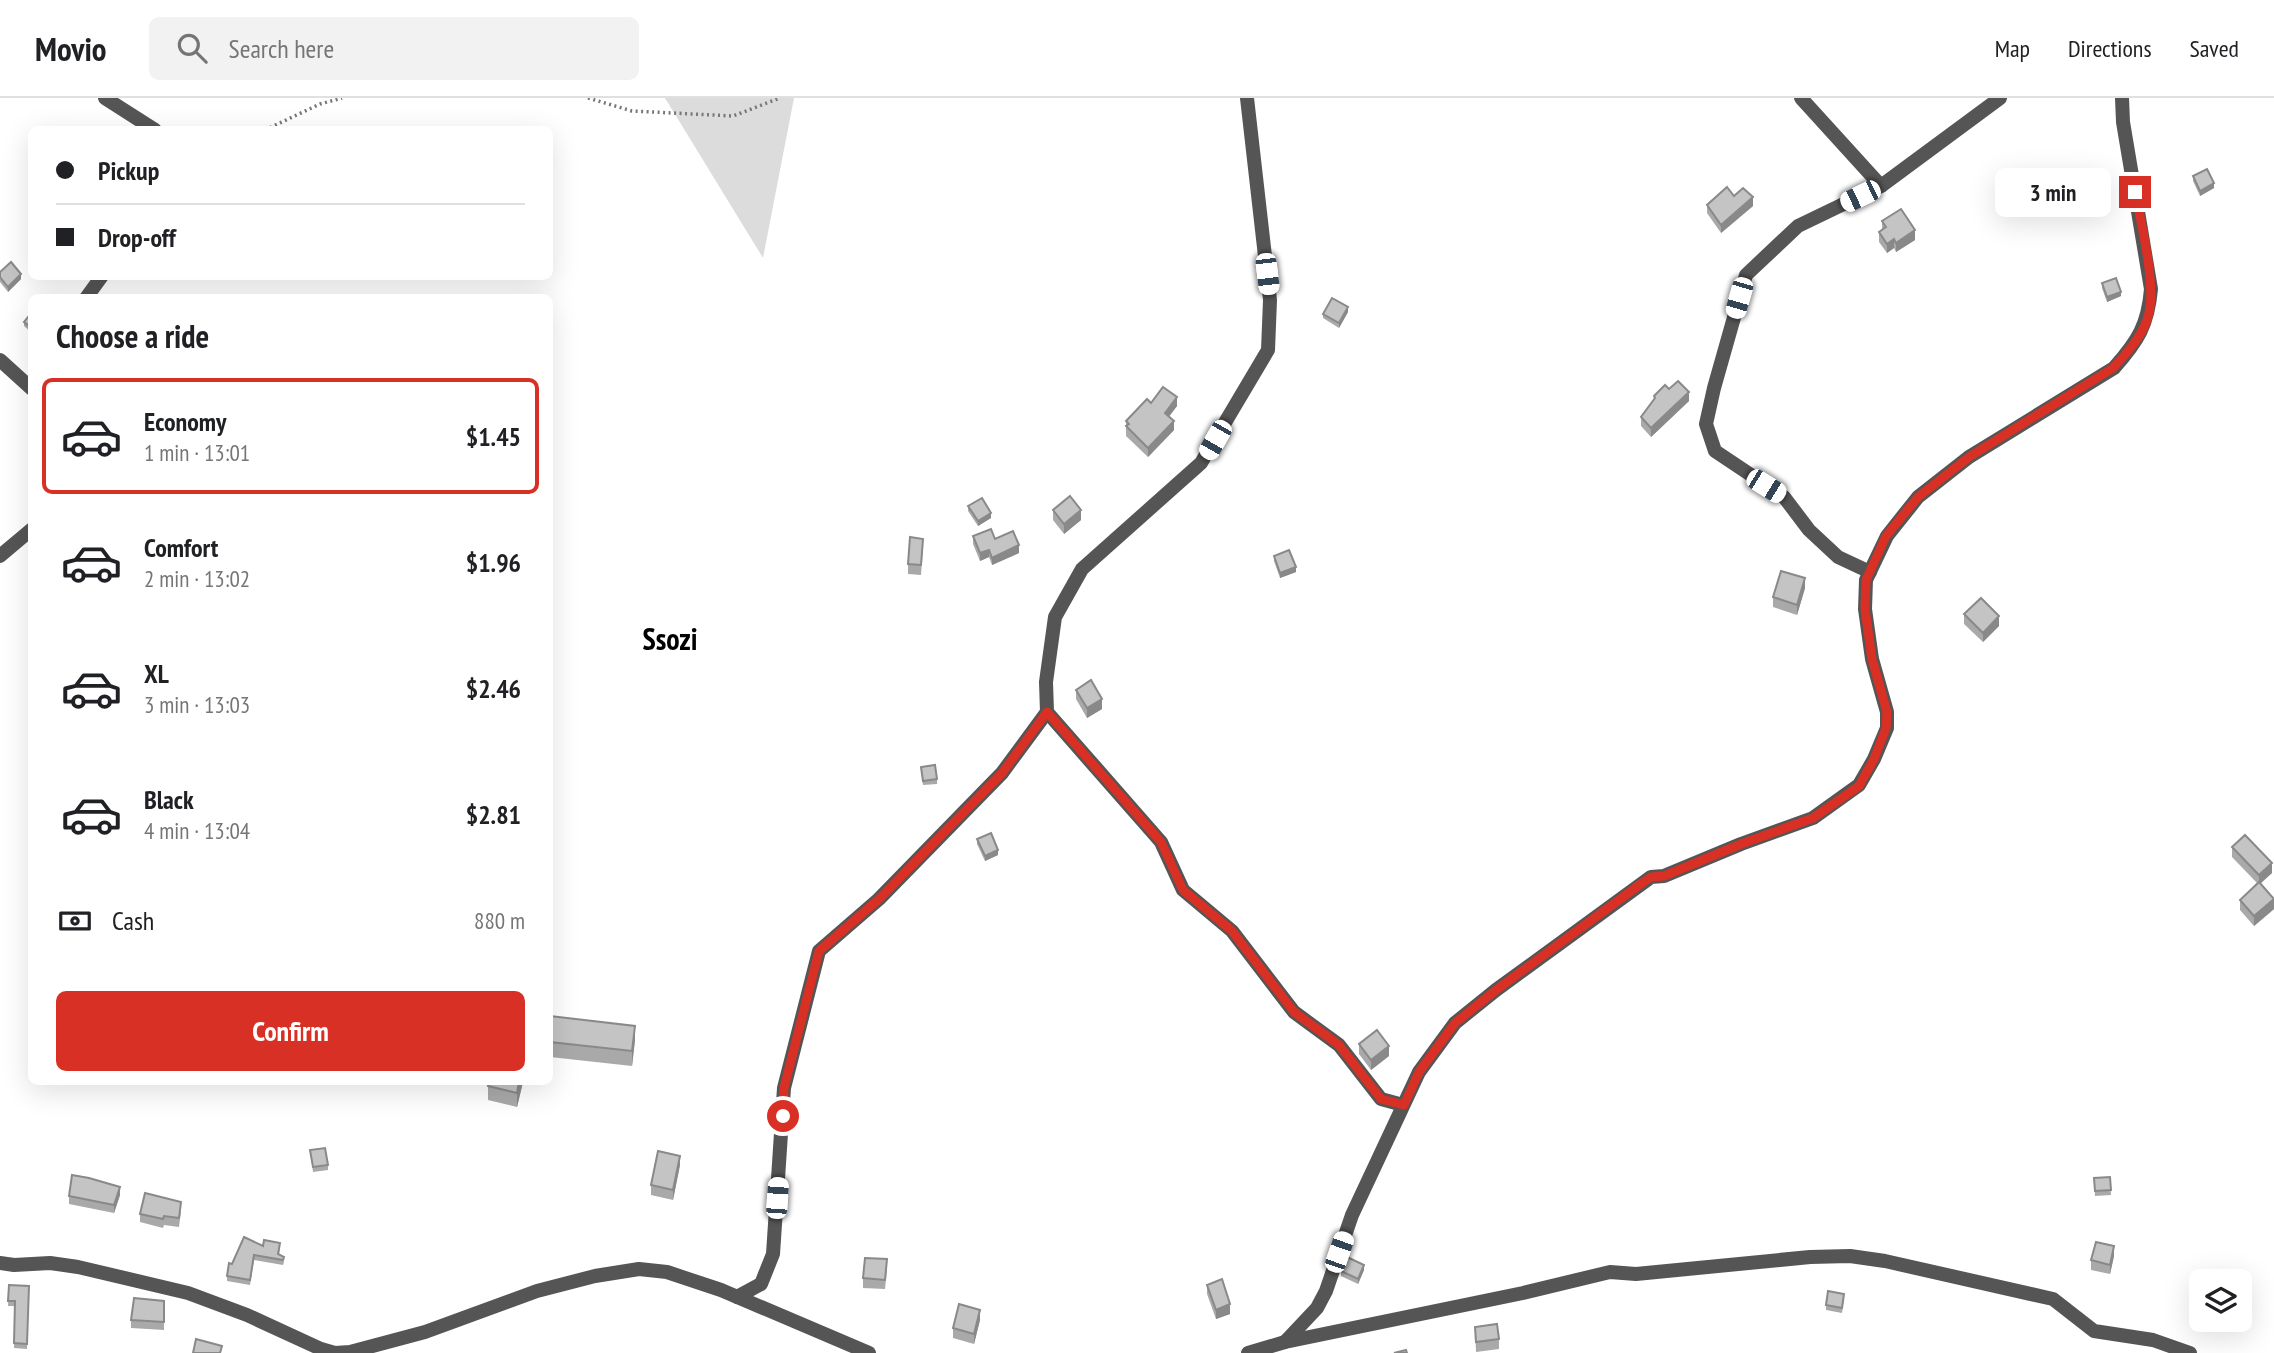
<!DOCTYPE html>
<html lang="en">
<head>
<meta charset="utf-8">
<style>
	body { margin:0; font-family:"PT Sans Narrow",sans-serif; background:#f2f2f2; color:#202124; height:100vh; display:flex; flex-direction:column; font-size:26px; white-space:nowrap }
	* { box-sizing:border-box; margin:0 }
	p { font-size:23px; color:#757577 }
	.icon { flex:none; width:38px; height:38px; fill:none; stroke:currentColor; stroke-width:2; stroke-linecap:round; stroke-linejoin:round }
	.map { position:relative; flex:1; overflow:hidden }
	.drawer { position:absolute; left:28px; top:196px; width:525px; height:791px; display:flex; flex-direction:column; background:#fff; border-radius:10px; box-shadow:0 7px 28px #0002 }
	.drawer>* { flex:none }
	.hud { position:absolute; left:28px; top:28px; width:525px; height:154px; border-radius:10px; box-shadow:0 7px 28px #0002; display:grid; align-content:center; height:154px; padding:0 28px; background:#fff }
	.fabs { position:absolute; left:2189px; top:1171px; display:grid; gap:14px }
	.fabs a { display:grid; place-items:center; width:63px; height:63px; border-radius:10px; background:#fff; box-shadow:0 7px 28px #0002; font-size:35px }
	.end { position:absolute; width:32px; height:32px; margin:-16px; border:9px solid #d93025; background:#fff; box-shadow:0 0 0 4px #fff }
	.from { border-radius:50% }
	.bubble { position:absolute; height:49px; border-radius:10px; background:#fff; box-shadow:0 7px 28px #0002; font-size:23px; font-weight:600; line-height:49px; text-align:center }
	.car { position:absolute; width:21px; height:42px; margin:-21px -10px; border-radius:9px; box-shadow:0 0 5px 2px #0007; background:linear-gradient(#fff 24%,#345 0 40%,#fff 0 76%,#345 0 86%,#fff 0) }
	.hud b { display:flex; align-items:center; gap:24px; height:66px; font-size:26px }
	.hud b+b { border-top:2px solid #e0e0e0 }
	.hud i { width:18px; height:18px; background:#202124 }
	ul { padding:0; list-style:none }
	li { display:flex; align-items:center; gap:21px; height:116px; margin:0 14px 10px; padding:0 14px; border:4px solid transparent; border-radius:10px }
	li div { flex:1 }
	li b { display:block; font-size:26px }
	li em { font-style:normal; font-weight:600 }
	li.selected { border-color:#d93025 }
	li>.icon { width:63px; height:63px; stroke-width:1.5 }
	h2 { padding:0 28px; font-size:32px; line-height:84px }
	.pay { display:flex; align-items:center; gap:18px; height:77px; padding:0 28px; font-size:26px }
	.pay p { margin-inline-start:auto }
	.button { display:flex; gap:14px; margin-top:auto; padding:14px 28px }
	.button a { flex:1; height:80px; border-radius:10px; background:#d93025; color:#fff; font-size:28px; font-weight:600; line-height:80px; text-align:center }
	header { display:flex; align-items:center; gap:42px; box-sizing:border-box; height:98px; padding:0 35px; background:#fff; border-bottom:2px solid #e0e0e0 }
	header strong { font-size:33px }
	nav { display:flex; gap:38px; margin-inline-start:auto; font-size:24px }
	.search { width:490px; height:63px; background:#f2f2f2; display:flex; align-items:center; gap:18px; box-sizing:border-box; padding:0 24px; border-radius:10px; color:#757577; font-size:26px }
	.map>svg:first-child { display:block }
	.green { fill:#dcdcdc }
	.lines { fill:none; stroke-linecap:round; stroke-linejoin:round }
	.path { stroke:#777; stroke-width:3.5; stroke-dasharray:2 3.5; stroke-linecap:butt }
	.street { stroke:#555; stroke-width:14 }
	.wall { fill:#a9a9a9 }
	.shaded-wall { fill:#898989 }
	.building { fill:#c4c4c4; stroke:#898989; stroke-width:2 }
	.route { stroke:#d93025; stroke-width:9 }
	.labels { text-anchor:middle; dominant-baseline:central; stroke-width:5; stroke-linejoin:round; paint-order:stroke }
	.quarter-label { font-size:30px; font-weight:bold; fill:#000; stroke:#fff }
</style>
</head>
<body>
<header>
<strong>Movio</strong>
<div class="search"><svg class="icon" aria-label="search" viewBox="0 0 24 24"><circle cx="10" cy="10" r="6"/><path d="M15 15l6 6"/></svg>Search here</div>
<nav><a>Map</a><a>Directions</a><a>Saved</a></nav>
</header>
<div class="map">
<svg width="2274" height="1255" viewBox="0 0 2274 1255">
	<rect width="100%" height="100%" fill="#fff"/>
	<path class="green" d="M665,0h129l-31,160z"/>
	<g class="lines">
		<g class="path">
			<path d="M588,0l44,13 101,5 47,-18"/>
			<path d="M265,32l55,-26 22,-6"/>
		</g>
		<g class="street">
			<path d="M105,0l50,32"/>
			<path d="M1801,0l80,88"/>
			<path d="M86,200l16,-22"/>
			<path d="M0,262l32,29"/>
			<path d="M0,458l32,-27"/>
			<path d="M1870,474l-32,-15 -29,-27 -25,-33 -69,-46 -9,-27 8,-36 32,-113 52,-49 83,-40 119,-88"/>
			<path d="M1047,614l114,130 22,48 49,41 62,81 45,33 42,54 22,6"/>
			<path d="M0,1165l14,2 36,-2 28,4 110,26 59,22 74,34 14,4 15,-1 75,-20 112,-41 58,-15 44,-7 28,3 54,18 148,63"/>
			<path d="M737,1199l24,-13 12,-30 11,-166 35,-137 60,-52 123,-126 45,-61 -1,-30 9,-65 27,-48 119,-106 67,-113 2,-50 -23,-202"/>
			<path d="M1285,1244l32,-34 9,-17 26,-76 67,-143 36,-49 41,-33 155,-113 13,-1 77,-32 72,-26 46,-33 15,-26 13,-31v-16l-15,-53 -7,-50 1,-29 21,-44 31,-39 51,-40 145,-89c24,-27 34,-43 37,-79l-28,-167 -1,-24"/>
			<path d="M1248,1255l37,-11 238,-49 87,-21 26,2 174,-17 40,-1 35,5 168,38 41,32 59,9 37,13"/>
		</g>
	</g>
	<g class="wall">
		<path d="M2193,78l21,12 -14,8 -7,-15z"/>
		<path d="M1734,98l19,10 -32,27 -14,-20v-8z"/>
		<path d="M1882,123l33,19 -19,12 -2,-4 -7,5 -8,-11v-10l3,-2z"/>
		<path d="M0,174l21,7 -13,13 -8,-10z"/>
		<path d="M2102,185l19,13 -14,6 -5,-14z"/>
		<path d="M32,214v21l-8,-7v-4z"/>
		<path d="M1348,214l-9,16 -16,-10v-4z"/>
		<path d="M1669,291l20,12 -38,36 -10,-11v-9l13,-17v-4z"/>
		<path d="M1151,305l26,3 -8,10 5,14 -26,27 -22,-21v-15z"/>
		<path d="M968,408l23,12 -13,8 -10,-15z"/>
		<path d="M1053,412l28,10 -17,14 -11,-14z"/>
		<path d="M973,438l22,3 24,14 -27,12 -3,-8 -9,4 -7,-17z"/>
		<path d="M923,450l-2,27 -13,-1v-10z"/>
		<path d="M1274,458l22,16 -16,6 -6,-17z"/>
		<path d="M1805,490l-8,27 -24,-8v-10z"/>
		<path d="M1964,516l35,12 -16,16 -19,-18z"/>
		<path d="M1076,592l26,19 -15,9 -11,-19z"/>
		<path d="M921,669l16,12v5l-14,1z"/>
		<path d="M977,741l21,16 -13,6 -8,-17z"/>
		<path d="M2232,749l40,26 -12,10 14,26 -20,17 -14,-16v-10l18,-16 -26,-27z"/>
		<path d="M550,918l85,24 -3,26 -82,-9z"/>
		<path d="M1359,946l30,12 -18,14 -12,-16z"/>
		<path d="M523,984l-6,25 -29,-7v-14z"/>
		<path d="M310,1052l18,15v5l-15,2z"/>
		<path d="M680,1067l-7,35 -22,-5v-10z"/>
		<path d="M2110,1079l1,18 -16,1 -1,-18z"/>
		<path d="M120,1097l-6,18 -45,-9v-8z"/>
		<path d="M181,1113l-2,16 -15,-2 -1,3 -23,-6v-8z"/>
		<path d="M263,1148l17,2 -1,6 5,8 -1,3 -29,-5 -4,25 -23,-4v-5z"/>
		<path d="M2114,1158l-4,18 -19,-4v-10z"/>
		<path d="M887,1171l-2,20 -22,-1v-10z"/>
		<path d="M1364,1172l-6,14 -17,-8v-5z"/>
		<path d="M9,1187l20,1 -2,63 -13,-1 1,-42h-7z"/>
		<path d="M1207,1187l23,29 -14,5 -9,-25z"/>
		<path d="M1844,1201l-2,14 -16,-3v-5z"/>
		<path d="M164,1203v29l-33,-2v-8z"/>
		<path d="M980,1222l-6,24 -21,-6v-10z"/>
		<path d="M1475,1229l24,12v10l-23,3z"/>
	</g>
	<g class="shaded-wall">
		<path d="M2214,85v5l-14,8v-5z"/>
		<path d="M1753,99v9l-32,27v-8z"/>
		<path d="M1915,132v10l-19,12v-9z"/>
		<path d="M1894,141v9l-7,5v-9z"/>
		<path d="M21,176v5l-13,13v-5z"/>
		<path d="M2121,194v4l-14,6v-5z"/>
		<path d="M1348,209v5l-9,16v-5z"/>
		<path d="M1689,294v9l-38,36v-9z"/>
		<path d="M1177,299v9l-12,16v-9z"/>
		<path d="M1174,323v9l-26,27v-9z"/>
		<path d="M1081,412v10l-17,14v-10z"/>
		<path d="M991,415v5l-13,8v-5z"/>
		<path d="M1019,447v8l-27,12v-7z"/>
		<path d="M989,452v7l-9,4v-8z"/>
		<path d="M1296,469v5l-16,6v-5z"/>
		<path d="M1805,480v10l-8,27v-10z"/>
		<path d="M1999,518v10l-16,16v-9z"/>
		<path d="M1102,601v10l-15,9v-10z"/>
		<path d="M998,752v5l-13,6v-5z"/>
		<path d="M2272,765v10l-13,12v-10z"/>
		<path d="M2274,801v10l-20,17v-10z"/>
		<path d="M635,928v14l-3,26v-15z"/>
		<path d="M1389,948v10l-18,14v-10z"/>
		<path d="M519,984h4l-6,25v-14z"/>
		<path d="M680,1058v9l-7,35v-10z"/>
		<path d="M120,1089v8l-6,18v-8z"/>
		<path d="M2114,1148v10l-4,18v-9z"/>
		<path d="M1364,1167v5l-6,14v-5z"/>
		<path d="M1230,1206v10l-14,5v-9z"/>
		<path d="M980,1212v10l-6,24v-10z"/>
	</g>
	<g class="building">
		<path d="M2207,71l7,14 -14,8 -7,-15z"/>
		<path d="M1727,89l7,9 9,-8 10,9 -32,28 -14,-20z"/>
		<path d="M1901,111l14,21 -19,13 -2,-4 -7,5 -8,-12 7,-5 -4,-6z"/>
		<path d="M11,164l10,12 -13,13 -8,-10v-5z"/>
		<path d="M2116,180l5,14 -14,5 -5,-14z"/>
		<path d="M1332,200l16,9 -9,16 -16,-9z"/>
		<path d="M32,214v16l-8,-6z"/>
		<path d="M1678,283l11,11 -38,36 -10,-11 14,-19 -1,-2 11,-11 4,4z"/>
		<path d="M1163,289l14,10 -12,16 9,8 -26,27 -22,-22 3,-2 -3,-3 21,-22 4,4z"/>
		<path d="M1070,398l11,14 -17,14 -11,-14z"/>
		<path d="M982,400l9,15 -13,8 -10,-15z"/>
		<path d="M991,431l4,10 18,-8 6,14 -27,13 -3,-8 -9,3 -7,-17z"/>
		<path d="M910,439l13,2 -2,26 -13,-1z"/>
		<path d="M1289,452l7,17 -16,6 -6,-17z"/>
		<path d="M1781,473l24,7 -8,27 -24,-8z"/>
		<path d="M1981,500l18,18 -16,17 -19,-19z"/>
		<path d="M1091,582l11,19 -15,9 -11,-18z"/>
		<path d="M935,667l2,14 -14,2 -2,-14z"/>
		<path d="M991,735l7,17 -13,6 -8,-17z"/>
		<path d="M2245,737l27,28 -13,12 -27,-28z"/>
		<path d="M2259,784l15,17 -20,17 -14,-16z"/>
		<path d="M550,918l85,10 -3,25 -82,-9z"/>
		<path d="M1377,932l12,16 -18,14 -12,-16z"/>
		<path d="M489,984h30l-2,11 -29,-7z"/>
		<path d="M325,1050l3,17 -15,2 -3,-17z"/>
		<path d="M658,1053l22,5 -7,34 -22,-5z"/>
		<path d="M72,1077l17,3 31,9 -6,18 -45,-9z"/>
		<path d="M2110,1079l1,13 -16,1 -1,-13z"/>
		<path d="M145,1095l36,9 -2,16 -15,-2 -1,3 -23,-5z"/>
		<path d="M244,1139l19,9 1,-6 16,3 -2,11 6,3 -1,3 -29,-5 -4,25 -23,-4 2,-13 3,1z"/>
		<path d="M2096,1144l18,4 -4,19 -19,-5z"/>
		<path d="M1347,1159l17,8 -6,14 -17,-8z"/>
		<path d="M865,1160l22,1 -2,21 -22,-2z"/>
		<path d="M1222,1181l8,25 -14,6 -9,-25z"/>
		<path d="M9,1187l20,1 -2,58 -13,-1 1,-42h-7z"/>
		<path d="M1828,1193l16,3 -2,14 -16,-3z"/>
		<path d="M134,1200l30,3v21l-33,-2z"/>
		<path d="M959,1206l21,6 -6,24 -21,-6z"/>
		<path d="M1497,1226l2,15 -23,3 -1,-15z"/>
		<path d="M196,1241l26,7 -2,7h-27z"/>
		<path d="M1406,1252l1,3h-13z"/>
	</g>
	<g class="lines">
		<path class="route" d="M783,1018l1,-28 35,-137 60,-52 123,-126 45,-61 114,130 22,48 49,41 62,81 45,33 42,54 23,6 15,-33 36,-49 41,-33 146,-107 9,-6 13,-1 77,-32 72,-26 46,-32 15,-27 12,-31 1,-16 -15,-53 -7,-50 1,-29 20,-44 32,-39 51,-40 144,-89c14,-15 32,-35 36,-55 7,-29 -8,-91 -14,-121"/>
	</g>
	<g class="labels">
		<g class="quarter-label">
			<text x="670" y="540">Ssozi</text>
		</g>
	</g>
</svg>
<div class="fabs">
<a><svg class="icon" aria-label="layers" viewBox="0 0 24 24"><path d="M12 4l9 5-9 5-9-5zM3 14l9 5 9-5"/></svg></a>
</div>
<i class="end from" style="left:783px;top:1018px"></i>
<i class="end" style="left:2135px;top:94px"></i>
<div class="bubble" style="left:1995px;top:70px;width:116px">3 min</div>
<i class="car" style="left:1860px;top:98px;rotate:244deg"></i>
<i class="car" style="left:1267px;top:176px;rotate:173deg"></i>
<i class="car" style="left:1739px;top:200px;rotate:196deg"></i>
<i class="car" style="left:1215px;top:342px;rotate:210deg"></i>
<i class="car" style="left:1766px;top:388px;rotate:122deg"></i>
<i class="car" style="left:777px;top:1100px;rotate:4deg"></i>
<i class="car" style="left:1339px;top:1154px;rotate:19deg"></i>
<div class="hud">
<b><i class="from"></i>Pickup</b>
<b><i></i>Drop-off</b>
</div>
<section class="drawer">
<h2>Choose a ride</h2>
<ul>
<li class="selected"><svg class="icon" aria-label="car" viewBox="0 0 24 24"><path d="M5 17H2v-5l4-1 3-4h7l3 4 3 1v5h-3M9 17h6M6 11h13"/><circle cx="7" cy="17" r="2"/><circle cx="17" cy="17" r="2"/></svg><div><b>Economy</b><p>1 min · 13:01</p></div><em>$1.45</em></li>
<li><svg class="icon" aria-label="car" viewBox="0 0 24 24"><path d="M5 17H2v-5l4-1 3-4h7l3 4 3 1v5h-3M9 17h6M6 11h13"/><circle cx="7" cy="17" r="2"/><circle cx="17" cy="17" r="2"/></svg><div><b>Comfort</b><p>2 min · 13:02</p></div><em>$1.96</em></li>
<li><svg class="icon" aria-label="car" viewBox="0 0 24 24"><path d="M5 17H2v-5l4-1 3-4h7l3 4 3 1v5h-3M9 17h6M6 11h13"/><circle cx="7" cy="17" r="2"/><circle cx="17" cy="17" r="2"/></svg><div><b>XL</b><p>3 min · 13:03</p></div><em>$2.46</em></li>
<li><svg class="icon" aria-label="car" viewBox="0 0 24 24"><path d="M5 17H2v-5l4-1 3-4h7l3 4 3 1v5h-3M9 17h6M6 11h13"/><circle cx="7" cy="17" r="2"/><circle cx="17" cy="17" r="2"/></svg><div><b>Black</b><p>4 min · 13:04</p></div><em>$2.81</em></li>
</ul>
<div class="pay"><svg class="icon" aria-label="cash" viewBox="0 0 24 24"><path d="M3 7h18v10H3z"/><circle cx="12" cy="12" r="2"/></svg>Cash<p>880 m</p></div>
<div class="button"><a>Confirm</a></div>
</section>
</div>
</body>
</html>
